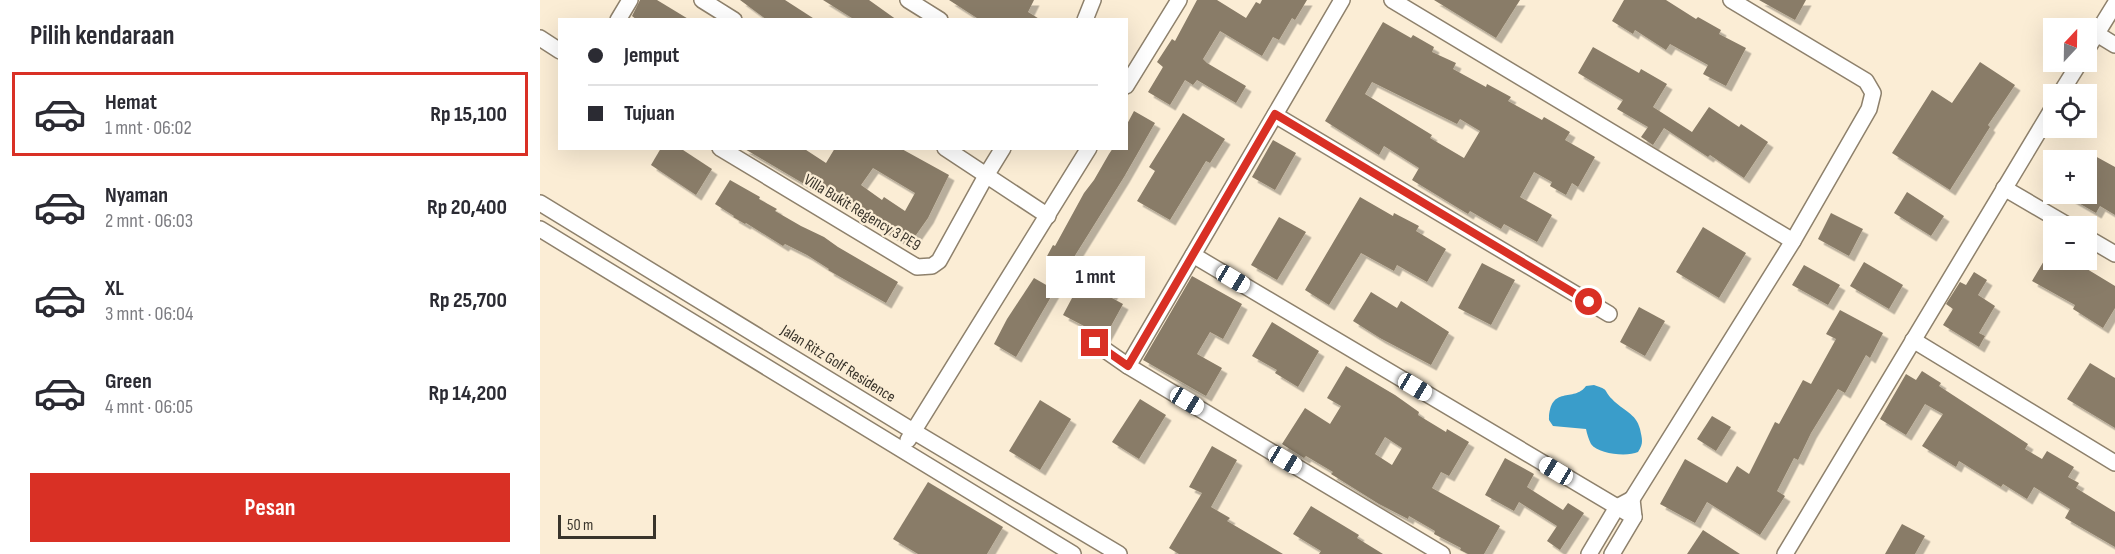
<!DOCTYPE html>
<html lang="id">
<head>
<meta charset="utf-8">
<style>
	body { margin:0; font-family:"Sofia Sans Condensed",sans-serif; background:#f7f7f7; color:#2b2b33; height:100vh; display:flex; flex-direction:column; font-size:22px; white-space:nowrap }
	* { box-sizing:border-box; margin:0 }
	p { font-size:20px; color:#7c7c81 }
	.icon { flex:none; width:33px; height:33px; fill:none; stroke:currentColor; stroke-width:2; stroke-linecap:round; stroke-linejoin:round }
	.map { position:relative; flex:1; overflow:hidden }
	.drawer { display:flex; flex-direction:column; background:#fff; width:540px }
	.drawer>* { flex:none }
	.hud { position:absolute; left:18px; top:18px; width:570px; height:132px; border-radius:0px; box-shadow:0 6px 24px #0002; display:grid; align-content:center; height:132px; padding:0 30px; background:#fff }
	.needle { width:39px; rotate:22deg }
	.tools { position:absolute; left:1503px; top:18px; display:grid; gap:12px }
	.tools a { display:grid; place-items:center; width:54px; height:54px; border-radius:0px; background:#fff; box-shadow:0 6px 24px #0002; font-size:30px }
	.scale { position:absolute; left:18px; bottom:15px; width:98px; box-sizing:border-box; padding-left:6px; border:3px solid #39342b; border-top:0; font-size:16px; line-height:21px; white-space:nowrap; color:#39342b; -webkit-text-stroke:4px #fbedd5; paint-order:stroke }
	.end { position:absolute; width:27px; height:27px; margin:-14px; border:8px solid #d93025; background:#fff; box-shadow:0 0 0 3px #fff }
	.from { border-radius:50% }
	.bubble { position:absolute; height:42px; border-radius:0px; background:#fff; box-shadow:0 6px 24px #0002; font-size:20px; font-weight:700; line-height:42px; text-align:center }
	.car { position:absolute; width:18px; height:36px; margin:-18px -9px; border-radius:8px; box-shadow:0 0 4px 2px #0007; background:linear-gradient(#fff 24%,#345 0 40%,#fff 0 76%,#345 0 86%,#fff 0) }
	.hud b { display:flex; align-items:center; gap:21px; height:57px; font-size:22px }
	.hud b+b { border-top:2px solid #e1e1e2 }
	.hud i { width:15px; height:15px; background:#2b2b33 }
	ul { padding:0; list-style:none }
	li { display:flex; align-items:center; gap:18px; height:84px; margin:0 12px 9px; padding:0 18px; border:3px solid transparent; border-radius:0px }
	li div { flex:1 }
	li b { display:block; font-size:22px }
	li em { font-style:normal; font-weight:700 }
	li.active { border-color:#d93025 }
	li>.icon { width:54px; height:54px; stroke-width:1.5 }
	h2 { padding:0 30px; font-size:27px; line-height:72px }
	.button { display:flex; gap:12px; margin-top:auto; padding:12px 30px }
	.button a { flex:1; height:69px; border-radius:0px; background:#d93025; color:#fff; font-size:24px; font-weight:700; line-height:69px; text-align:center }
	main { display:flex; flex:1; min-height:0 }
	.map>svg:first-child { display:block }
	.water { fill:#3a9dca }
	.building { fill:#897c67; fill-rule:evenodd; filter:url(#shadow) }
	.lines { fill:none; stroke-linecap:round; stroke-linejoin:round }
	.minor-casing { stroke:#8e816c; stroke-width:18 }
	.minor { stroke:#fff; stroke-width:15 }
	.route { stroke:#d93025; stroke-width:8 }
	.labels { text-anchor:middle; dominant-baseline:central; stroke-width:4.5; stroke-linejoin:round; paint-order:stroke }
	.street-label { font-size:16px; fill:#39342b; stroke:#fbedd5 }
</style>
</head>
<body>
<main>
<section class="drawer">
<h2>Pilih kendaraan</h2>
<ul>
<li class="active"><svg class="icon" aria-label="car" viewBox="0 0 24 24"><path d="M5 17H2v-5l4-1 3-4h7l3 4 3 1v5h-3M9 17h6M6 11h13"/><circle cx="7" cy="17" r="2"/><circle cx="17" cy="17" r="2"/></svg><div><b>Hemat</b><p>1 mnt · 06:02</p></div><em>Rp 15,100</em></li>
<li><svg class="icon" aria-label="car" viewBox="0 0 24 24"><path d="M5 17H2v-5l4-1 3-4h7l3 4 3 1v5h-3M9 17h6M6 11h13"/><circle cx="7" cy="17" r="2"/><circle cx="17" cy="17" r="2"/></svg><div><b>Nyaman</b><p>2 mnt · 06:03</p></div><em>Rp 20,400</em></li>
<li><svg class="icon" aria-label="car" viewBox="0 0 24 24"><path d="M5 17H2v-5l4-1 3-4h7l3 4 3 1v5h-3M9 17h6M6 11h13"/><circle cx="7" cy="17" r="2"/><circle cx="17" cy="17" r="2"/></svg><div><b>XL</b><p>3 mnt · 06:04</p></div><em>Rp 25,700</em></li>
<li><svg class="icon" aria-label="car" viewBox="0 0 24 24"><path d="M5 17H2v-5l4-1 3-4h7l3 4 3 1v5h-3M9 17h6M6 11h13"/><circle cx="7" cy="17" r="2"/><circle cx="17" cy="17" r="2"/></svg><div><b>Green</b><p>4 mnt · 06:05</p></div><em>Rp 14,200</em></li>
</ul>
<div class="button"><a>Pesan</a></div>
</section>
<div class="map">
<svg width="1575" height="554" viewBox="0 0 1575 554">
	<defs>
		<filter id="shadow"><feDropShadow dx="5.5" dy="5.5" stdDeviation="0" flood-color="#0004"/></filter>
	</defs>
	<rect width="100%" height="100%" fill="#fbedd5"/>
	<path class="water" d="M1054,385c16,5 9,5 18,14 11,12 24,14 28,30 2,10 4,14 -2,23 -11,5 -40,2 -47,-8 -2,-4 -4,-10 -5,-15l-33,-3 -4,-6c1,-36 25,-17 37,-34z"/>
	<g class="building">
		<path d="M100,0h17l33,20h-53l-5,-4z"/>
		<path d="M200,0h45l31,20h-49z"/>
		<path d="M283,0h46l28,20h-42z"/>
		<path d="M409,0h85l-6,12 13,8h-61z"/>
		<path d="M657,0h20l29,18 10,-16 4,2 2,-4h45l-12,20 -3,-2 -13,22 -6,-3 -11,19 -42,-25 -17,28 4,4 39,23 -10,17 -39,-23 -4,5 -8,-5 -15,25 -22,-13 15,-25 -6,-5 15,-23 3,2z"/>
		<path d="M894,0h86l-24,38z"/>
		<path d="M1084,0h42l30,19 2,-2 23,13 -2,4 27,14 -20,38 -23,-12 5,-9 -38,-21 -4,6 -31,-20 -2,4 -21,-13z"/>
		<path d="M1219,0h47l-11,20z"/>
		<path d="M843,22l28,16 2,-3 21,12 -2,5 24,11 -3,6 33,18 1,-3 24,13 -3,4 34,19 2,-3 26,15 -5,8 30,17 -17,30 -6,-4 -6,12 -16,-9 2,-4 -18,-10 -14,25 32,18 -15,27 -33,-18 -3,5 -31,-18 -2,3 -56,-34 7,-12 -35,-22 -5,9 -54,-34zM832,82l85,42 3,-5 20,12 -16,27 -34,-20 2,-3 -67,-41z"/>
		<path d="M1053,47l46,26 2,-4 26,15 -14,23 39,25 17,-25 30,20 2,-3 27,18 -24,36 -34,-23 -2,2 -44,-29 -11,17 -12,-8 7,-10 -31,-18 6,-9 -45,-27z"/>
		<path d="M1440,62l35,23 -27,40 2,2 -40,63 -58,-37 40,-63 20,13z"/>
		<path d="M594,111l21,12 -31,54 -58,93 -20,-12 7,-13 2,1 29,-53 10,-13 15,-26 4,-6h13v-22z"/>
		<path d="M643,113l42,26 -15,24 -4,-2 -36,59 -33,-19 18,-30 -6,-4z"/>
		<path d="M733,140l23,13 -21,37 -23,-13z"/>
		<path d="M121,148h19l32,21 -16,26 -45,-30z"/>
		<path d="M203,148h60l23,15 9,-15h65l49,27 -21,43 -19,27 -40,-24 1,-2 -23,-16 -2,3 -36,-26 -3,5zM333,168l42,25 -10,18 -21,-14 -2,3 -21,-15z"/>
		<path d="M1555,156l20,11v48l-15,-9 -4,7 -33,-19h23v-25z"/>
		<path d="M190,180l30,17 -1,2 18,10 -2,2 26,15 23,11 14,10 60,35 -12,21 -58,-33 1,-1 -22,-14 -22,-11 -2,2 -37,-23 -1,1 -12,-7 1,-1 -19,-12z"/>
		<path d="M1367,192l37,24 -13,20 -37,-23z"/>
		<path d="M820,197l33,19 1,-3 25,13 -3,5 30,18 -19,33 -30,-17 -3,6 -33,-18 -32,52 -24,-15z"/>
		<path d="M1291,213l32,16 -14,27 -31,-17z"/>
		<path d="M739,217l27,15 -29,48 -26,-15z"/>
		<path d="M1163,227l43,26 -27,45 -43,-26z"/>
		<path d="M1514,244v16h32l-4,6 33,20v22l-12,20 -30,-19 2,-4 -43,-24z"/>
		<path d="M566,260l19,11 -15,26 13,7 -18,33 -42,-22 18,-34 9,5z"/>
		<path d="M1324,262l39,23 -14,24 -39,-23z"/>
		<path d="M942,263l33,17 -24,45 -33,-17z"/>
		<path d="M1264,265l36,20 -12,20 -36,-20z"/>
		<path d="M1434,272l13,8 -9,15 17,11 -16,27 6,3 -6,11 -36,-22 10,-16 -7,-5 14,-22 6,3z"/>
		<path d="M652,276l50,28 -19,35 -13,-7 -13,22 25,14 -16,28 -63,-36z"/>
		<path d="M494,278l21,12 -39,67 -22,-13 13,-25z"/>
		<path d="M831,292l26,16 4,-7 48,31 -18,33 -51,-27 -27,-17z"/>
		<path d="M1099,307l26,14 -20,35 -25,-14z"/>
		<path d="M1300,310l43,23 -13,25 -4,-3 -21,38 -7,-4 -27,44 -13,27 -4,-2 -17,33 8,5 -25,39 -53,-33 -12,21 -35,-19 25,-45 42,24 10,-17 12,8 26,-52 4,2 24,-44 8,4 25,-45 -10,-5z"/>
		<path d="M732,322l47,29 -21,36 -23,-14 2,-3 -25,-14z"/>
		<path d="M1550,363l25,15v50l-48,-29z"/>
		<path d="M806,366l49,29 24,17 -1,3 28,17 1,-3 22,13 -20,34 -8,-4 -9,16 68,38 -16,28h-16l-8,-4 1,-2 -27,-14 1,-3 -26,-15 -1,3 -29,-15 -48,-30 2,-2 -27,-16 -2,2 -22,-14 23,-36 25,16 11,-18 -14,-8zM845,437l17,11 -10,17 -17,-11z"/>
		<path d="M1382,371l19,12 -2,3 89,58 -3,5 17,10 5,-8 27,16 -6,10 11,6 -3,5 39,24v35l-50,-29 5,-9 -36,-22 -7,12 -24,-15 -2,3 -42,-26 -3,6 -34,-21 21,-32 -18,-10 -19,31 -26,-16 26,-45 10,6z"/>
		<path d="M600,399l26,16 -27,44 -27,-17z"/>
		<path d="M500,400l31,19 -31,51 -31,-19z"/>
		<path d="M1172,416l19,11 -15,24 -19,-12z"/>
		<path d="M672,446l25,14 -26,47 19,11 -3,3 56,33h-104l-10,-6 33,-55 -13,-6z"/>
		<path d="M965,458l29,16 -7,13 36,23 5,-7 16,10 -24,37 -13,-9 10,-15 -38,-24 -5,9 -29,-16z"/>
		<path d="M388,482l75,45 -16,27h-69l-25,-15z"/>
		<path d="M771,506l48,29 -2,3 26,16h-64l2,-3 -28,-17z"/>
		<path d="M1362,524l23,12 -10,18h-30z"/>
		<path d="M1163,530l37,24h-53z"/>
	</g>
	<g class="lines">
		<defs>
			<g id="minor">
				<path d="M162,0l32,20"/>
				<path d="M368,0l32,20"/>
				<path d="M852,0l401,241"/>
				<path d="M78,20l12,-20"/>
				<path d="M545,20l8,-20"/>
				<path d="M1557,34l18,11"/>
				<path d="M0,38l20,13"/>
				<path d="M1546,51l29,-47"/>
				<path d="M586,86l53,-86"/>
				<path d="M1520,94l20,-32"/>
				<path d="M735,115l334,199"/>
				<path d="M180,148l197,119 15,-1 7,-5 48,-87 16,-26"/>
				<path d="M405,148l103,68"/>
				<path d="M1464,188l65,38"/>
				<path d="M0,203l373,228 206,123"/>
				<path d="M0,229l533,325"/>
				<path d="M1546,237l29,17"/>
				<path d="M653,255l441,262"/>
				<path d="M1373,340l202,123"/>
				<path d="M555,343l33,23 314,188"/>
				<path d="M588,366l214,-366"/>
				<path d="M368,440l181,-292"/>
				<path d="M1092,499l161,-258 76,-132 4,-16 -7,-12 -135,-81"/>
				<path d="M1049,554l28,-47 15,-8 2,18 -22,37"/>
				<path d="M1245,554l269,-448"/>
			</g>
		</defs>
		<use href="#minor" class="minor-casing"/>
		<use href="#minor" class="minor"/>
	</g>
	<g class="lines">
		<path class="route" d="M555,343l33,23 147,-252 314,188"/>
	</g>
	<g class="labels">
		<g class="street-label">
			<text transform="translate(322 213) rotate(31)">Villa Bukit Regency 3 PE9</text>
			<text transform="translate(298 364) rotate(32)">Jalan Ritz Golf Residence</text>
		</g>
	</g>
</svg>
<div class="tools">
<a><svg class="needle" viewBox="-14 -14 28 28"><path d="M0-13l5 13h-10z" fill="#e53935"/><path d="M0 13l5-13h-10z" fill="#7c7c81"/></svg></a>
<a><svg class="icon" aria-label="locate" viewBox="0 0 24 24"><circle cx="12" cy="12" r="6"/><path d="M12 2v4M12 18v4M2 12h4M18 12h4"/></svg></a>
<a>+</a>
<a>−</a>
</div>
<div class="scale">50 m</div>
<i class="end from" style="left:1049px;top:302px"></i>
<i class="end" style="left:555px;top:343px"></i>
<div class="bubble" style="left:506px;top:256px;width:99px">1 mnt</div>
<i class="car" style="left:693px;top:279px;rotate:121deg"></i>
<i class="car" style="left:875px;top:387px;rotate:121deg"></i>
<i class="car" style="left:647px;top:401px;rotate:121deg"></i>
<i class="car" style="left:745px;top:460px;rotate:121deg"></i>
<i class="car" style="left:1016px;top:471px;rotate:301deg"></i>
<div class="hud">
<b><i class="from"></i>Jemput</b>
<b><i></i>Tujuan</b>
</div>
</div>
</main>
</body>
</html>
